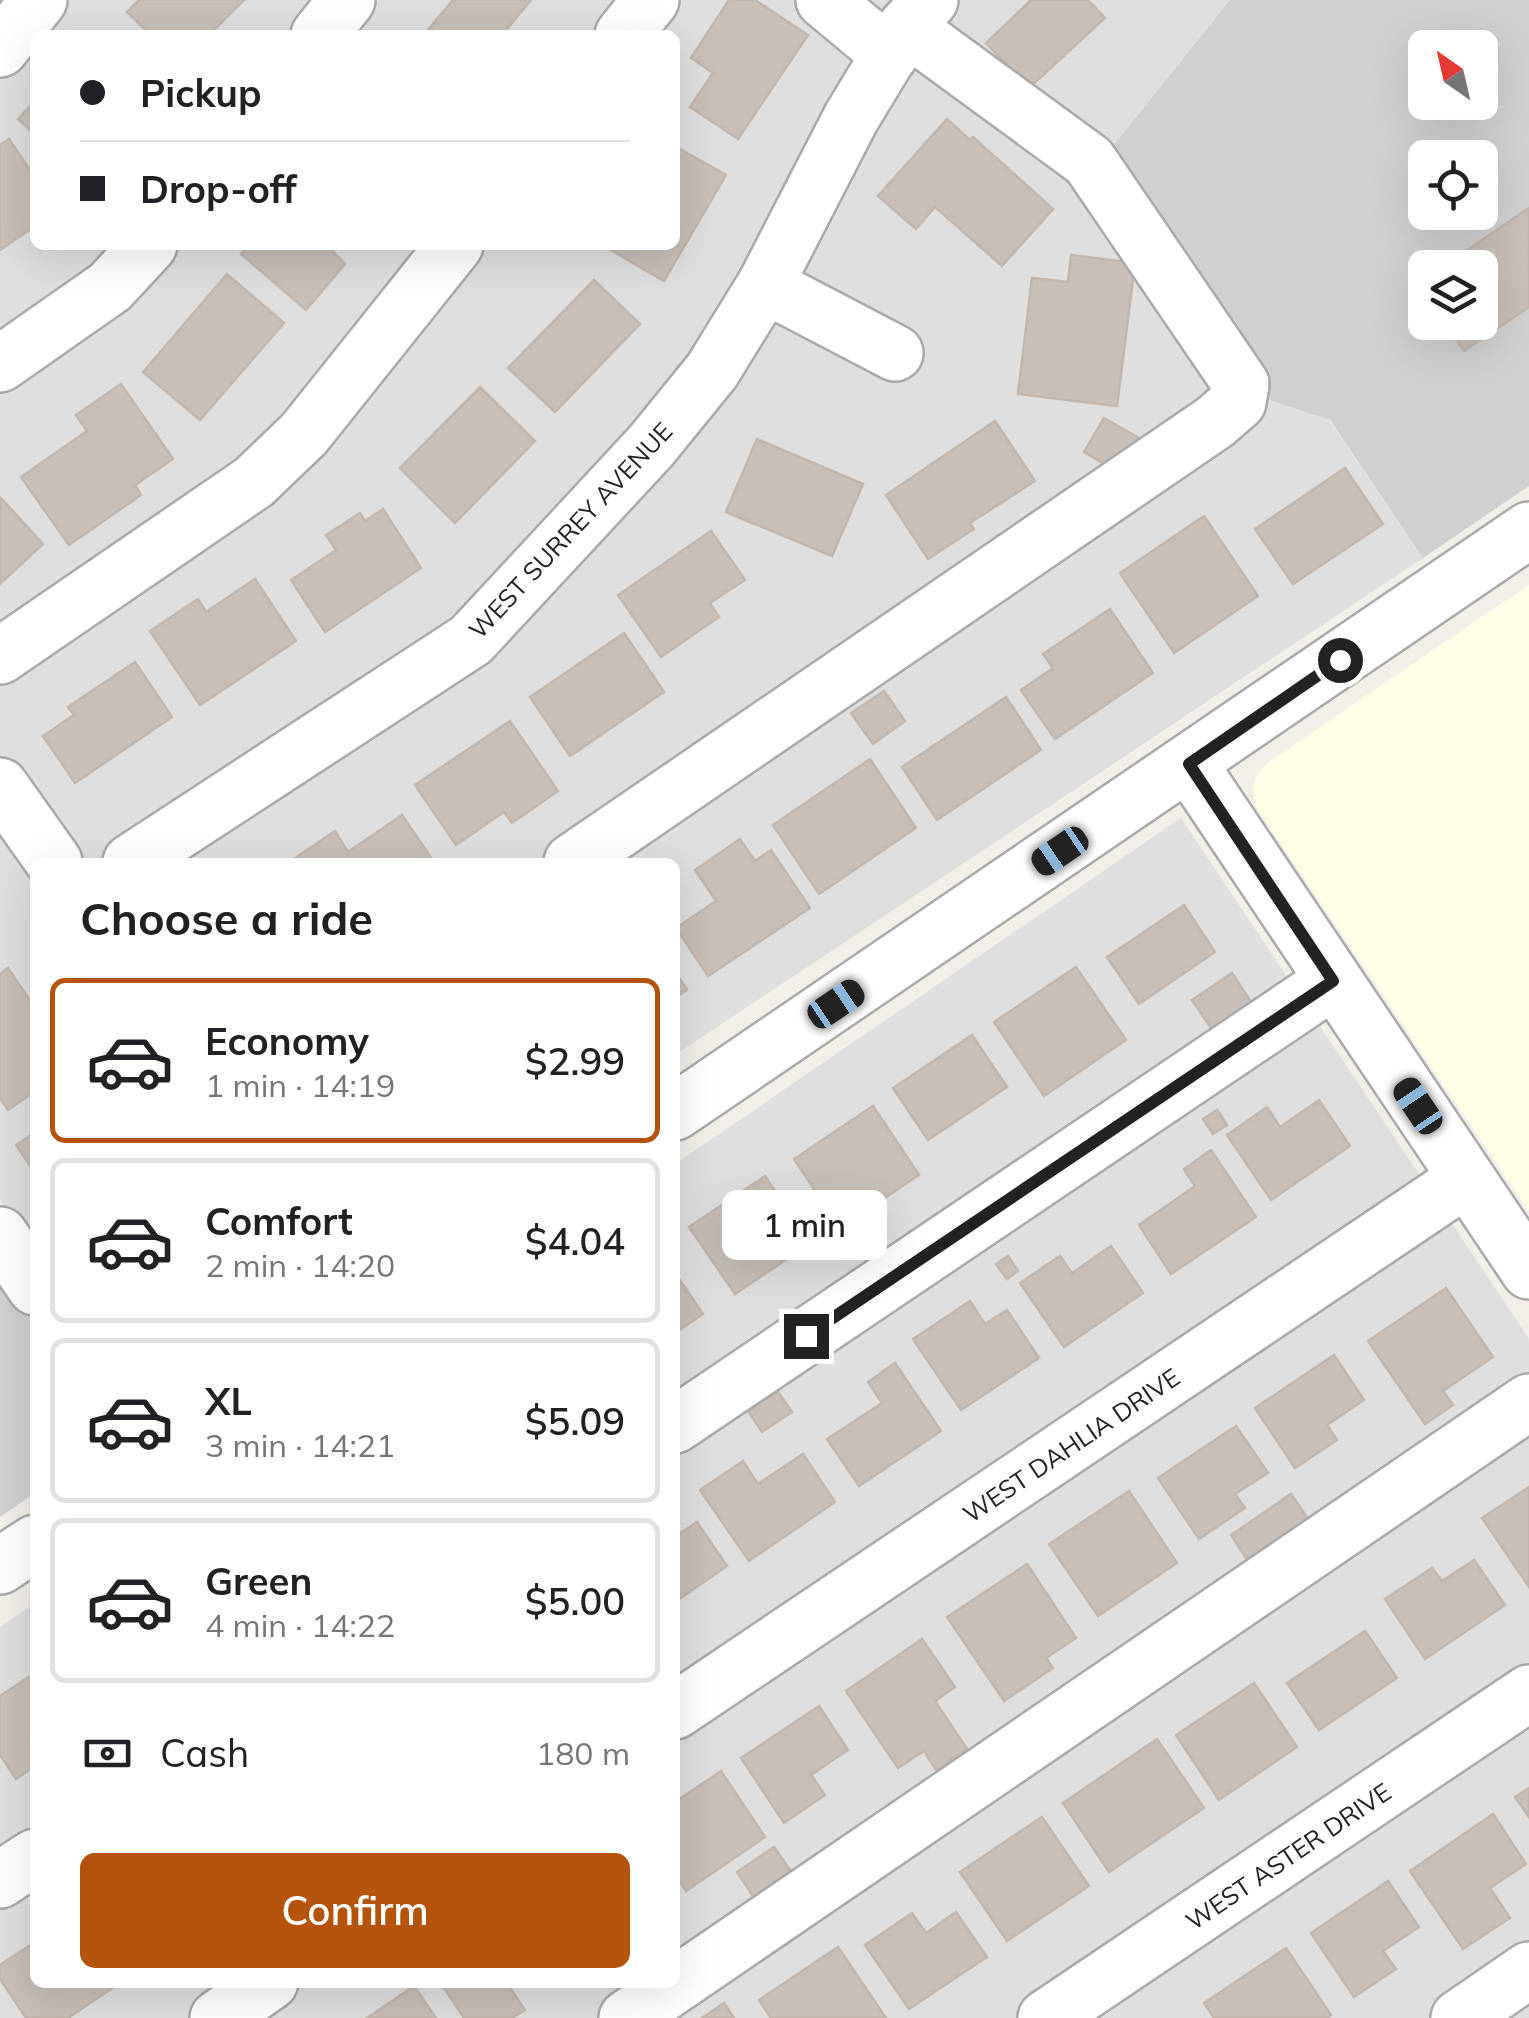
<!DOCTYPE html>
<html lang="en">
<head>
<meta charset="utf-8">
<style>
	body { margin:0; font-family:Mulish,sans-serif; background:#f6f6f6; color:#202124; height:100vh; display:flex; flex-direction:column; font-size:38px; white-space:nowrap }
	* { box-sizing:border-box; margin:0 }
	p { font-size:32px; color:#757577 }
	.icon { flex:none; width:55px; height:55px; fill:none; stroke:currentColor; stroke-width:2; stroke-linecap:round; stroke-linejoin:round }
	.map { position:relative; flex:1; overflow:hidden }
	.side { position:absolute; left:30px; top:858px; width:650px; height:1130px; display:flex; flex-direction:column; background:#fff; border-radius:15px; box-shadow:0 10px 40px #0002 }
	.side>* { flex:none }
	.top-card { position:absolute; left:30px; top:30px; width:650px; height:220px; border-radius:15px; box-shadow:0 10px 40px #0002; display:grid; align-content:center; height:220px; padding:0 50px; background:#fff }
	.needle { width:65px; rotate:326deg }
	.fabs { position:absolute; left:1408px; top:30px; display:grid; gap:20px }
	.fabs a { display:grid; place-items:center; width:90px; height:90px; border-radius:15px; background:#fff; box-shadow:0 10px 40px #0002; font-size:50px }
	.end { position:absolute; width:45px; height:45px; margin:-22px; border:12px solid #222; background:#fff; box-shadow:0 0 0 5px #fff }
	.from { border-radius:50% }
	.bubble { position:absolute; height:70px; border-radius:15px; background:#fff; box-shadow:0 10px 40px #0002; font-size:32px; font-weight:600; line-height:70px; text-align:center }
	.car { position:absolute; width:30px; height:60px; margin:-30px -15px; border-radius:12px; box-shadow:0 0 8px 2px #0007; background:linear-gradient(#222 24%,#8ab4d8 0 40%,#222 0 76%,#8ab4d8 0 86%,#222 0) }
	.top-card b { display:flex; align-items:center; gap:35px; height:95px; font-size:38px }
	.top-card b+b { border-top:2px solid #e0e0e0 }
	.top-card i { width:25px; height:25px; background:#202124 }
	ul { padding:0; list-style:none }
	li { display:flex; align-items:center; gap:30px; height:165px; margin:0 20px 15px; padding:0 30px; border:5px solid #e0e0e0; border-radius:15px }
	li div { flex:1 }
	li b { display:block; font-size:38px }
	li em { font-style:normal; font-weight:600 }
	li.on { border-color:#b45309 }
	li>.icon { width:90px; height:90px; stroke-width:1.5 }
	h2 { padding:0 50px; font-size:45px; line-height:120px }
	.pay { display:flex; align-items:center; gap:25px; height:110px; padding:0 50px; font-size:38px }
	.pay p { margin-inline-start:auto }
	.button { display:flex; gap:20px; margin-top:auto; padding:20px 50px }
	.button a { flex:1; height:115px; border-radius:15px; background:#b45309; color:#fff; font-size:40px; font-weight:600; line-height:115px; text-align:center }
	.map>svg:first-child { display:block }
	.residential { fill:#e0dfdf; fill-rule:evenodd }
	.education { fill:#ffffe5 }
	.religious { fill:#d0d0d0; fill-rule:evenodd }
	.building { fill:#c7bfb8; stroke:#c4b6ab; stroke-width:2.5 }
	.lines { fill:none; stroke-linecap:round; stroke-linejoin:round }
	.minor-casing { stroke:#a9a9a9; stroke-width:60 }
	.minor { stroke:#fff; stroke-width:55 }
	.route { stroke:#222; stroke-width:12 }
	.labels { text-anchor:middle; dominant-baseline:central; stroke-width:10; stroke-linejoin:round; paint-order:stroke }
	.street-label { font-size:25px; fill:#222; stroke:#fff }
</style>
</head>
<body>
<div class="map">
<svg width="1529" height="2018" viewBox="0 0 1529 2018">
	<rect width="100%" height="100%" fill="#f2efe9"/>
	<g class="residential">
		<path d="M0,0h1230l-129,161 158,234 70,25 94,138 -748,497v-193h-640v390l-35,-52zM35,35h640v210h-640z"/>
		<path d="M1181,818l348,521v679h-1529v-391l35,-24v379h640v-818z"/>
	</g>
	<path class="education" d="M1529,585v626l-274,-406 -2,-19 6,-14 10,-10z"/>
	<g class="religious">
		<path d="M1230,0h299v486l-106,72 -93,-138 -71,-24 -158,-235zM1425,48h55v54h-55zM1425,158h55v54h-55zM1425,268h55v54h-55z"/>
		<path d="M0,1266l35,53v174l-35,24z"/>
	</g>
	<g class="building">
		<path d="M139,0h105l-35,35h-58l-24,-23z"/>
		<path d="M453,0h78l-29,35h-70l-5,-4z"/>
		<path d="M729,0h26l53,35 -70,104 -48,-32 23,-34 -22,-15z"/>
		<path d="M1031,0h57l17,18 -76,70 -43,-45z"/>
		<path d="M35,101v34l-17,-16z"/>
		<path d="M947,119l23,21 3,-3 80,72 -51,57 -67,-59 -19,22 -38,-33z"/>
		<path d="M9,139l26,38v49l-35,24v-105z"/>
		<path d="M675,146l51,29 -62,106 -62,-36h73z"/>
		<path d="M1529,208v99l-65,44 -19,-29h35v-54h-39z"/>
		<path d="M248,245h79l18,19 -39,46 -65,-56z"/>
		<path d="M1071,255l64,8 -18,143 -99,-12 14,-116 36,4z"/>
		<path d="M227,274l57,49 -84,97 -57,-48z"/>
		<path d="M594,280l46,44 -85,88 -47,-44z"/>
		<path d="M121,384l52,75 -38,26 6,10 -72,50 -48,-68 66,-46 -11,-16z"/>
		<path d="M480,387l55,54 -80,82 -55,-55z"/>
		<path d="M1104,418l35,20 -20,35 -35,-21z"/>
		<path d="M995,421l40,60 -65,42 4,6 -46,30 -42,-64z"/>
		<path d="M757,439l106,45 -31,72 -106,-44z"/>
		<path d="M1345,468l38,56 -90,60 -38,-55z"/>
		<path d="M0,497l43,47 -43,40z"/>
		<path d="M383,509l38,59 -96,64 -34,-52 45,-30 -10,-15 34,-22 5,8z"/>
		<path d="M1204,516l54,80 -84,57 -54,-80z"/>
		<path d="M711,531l34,49 -35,23 9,14 -58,40 -43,-62z"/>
		<path d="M255,579l41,62 -96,64 -50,-74 48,-32 8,13z"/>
		<path d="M1110,609l43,64 -98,66 -34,-49 32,-22 -10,-14z"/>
		<path d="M624,633l40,59 -94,64 -40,-59z"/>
		<path d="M135,662l37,55 -97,66 -32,-47 31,-21 -6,-8z"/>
		<path d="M884,691l21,30 -32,23 -22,-31z"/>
		<path d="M1006,697l35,53 -104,70 -35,-53z"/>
		<path d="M510,721l48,70 -46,32 -8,-11 -48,33 -41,-60z"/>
		<path d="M870,759l46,69 -97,66 -46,-69z"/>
		<path d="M402,815l32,47h-137l-3,-3 41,-28 13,21z"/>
		<path d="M740,839l15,22 16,-11 39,58 -102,68 -32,-48 40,-27 -21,-31z"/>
		<path d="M1184,905l31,47 -76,52 -32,-47z"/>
		<path d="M1076,967l50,73 -82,56 -50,-74z"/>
		<path d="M8,968l27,40v83l-27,19 -8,-12v-124z"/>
		<path d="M675,971l12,19 -12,8z"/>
		<path d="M1232,973l25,38 -39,27 -26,-38z"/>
		<path d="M972,1035l35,52 -79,53 -35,-52z"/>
		<path d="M1319,1100l31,46 -79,54 -44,-65 40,-28 13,20z"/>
		<path d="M873,1106l46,69 -79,53 -46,-69z"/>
		<path d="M1217,1110l10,15 -14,9 -10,-15z"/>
		<path d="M35,1132v41l-19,-28z"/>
		<path d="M1211,1150l45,67 -85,57 -32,-49 56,-39 -11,-17z"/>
		<path d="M765,1176l34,51 -17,12 11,16 -58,39 -46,-67z"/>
		<path d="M1111,1246l32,47 -79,54 -44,-64 40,-27 12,17z"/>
		<path d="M1008,1256l10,15 -11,8 -11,-15z"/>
		<path d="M675,1273l28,41 -28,19z"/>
		<path d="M1446,1288l47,69 -50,34 10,14 -28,19 -57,-83z"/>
		<path d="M970,1301l15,23 22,-14 32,48 -78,52 -48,-71z"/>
		<path d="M1334,1355l30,45 -37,25 10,15 -42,28 -40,-60z"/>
		<path d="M895,1363l46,68 -82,55 -32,-47 55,-36 -14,-21z"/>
		<path d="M771,1382l21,30 -30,20 -20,-30z"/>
		<path d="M1236,1426l32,47 -33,21 10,14 -46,31 -41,-61z"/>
		<path d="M803,1454l32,48 -86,59 -49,-71 43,-29 15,23z"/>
		<path d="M1529,1487v100l-47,-69z"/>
		<path d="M1129,1491l48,72 -79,53 -49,-72z"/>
		<path d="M1291,1494l22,32 -61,41 -21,-32z"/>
		<path d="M697,1522l30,44 -52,36v-65z"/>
		<path d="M1474,1560l31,45 -80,54 -40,-60 47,-31 10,13z"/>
		<path d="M1027,1564l49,74 -30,20 7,10 -49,33 -57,-84z"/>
		<path d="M1365,1631l32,47 -78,52 -32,-47z"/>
		<path d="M922,1639l33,48 -20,14 32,48 -31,21 -12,-19 -26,17 -52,-77z"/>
		<path d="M35,1673v66l-5,4 5,7v16l-19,13 -16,-24v-59z"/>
		<path d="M1254,1683l43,64 -78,53 -43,-65z"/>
		<path d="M819,1706l29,44 -37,25 14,20 -41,28 -43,-65z"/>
		<path d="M1157,1739l47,69 -95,64 -46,-69z"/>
		<path d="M721,1771l44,66 -79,54 -11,-17v-72z"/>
		<path d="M1529,1788v29l-14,-20z"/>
		<path d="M1493,1814l33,50 -36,24 20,30 -47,31 -53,-78z"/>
		<path d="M1042,1817l47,69 -82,55 -47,-69z"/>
		<path d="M774,1847l23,33 -38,25 -22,-33z"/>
		<path d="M1388,1881l31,46 -36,24 13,18 -42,28 -43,-64z"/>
		<path d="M956,1912l31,45 -78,52 -44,-64 47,-32 14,20z"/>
		<path d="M35,1942v40l85,1 -52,35h-42l-26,-39v-14z"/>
		<path d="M838,1947l48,71h-115l-12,-18z"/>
		<path d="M1286,1948l45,67 -4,3h-113l-10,-15z"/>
		<path d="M440,1982h74l-5,4 16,24 -13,8h-48z"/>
		<path d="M414,1986l22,32h-69z"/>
		<path d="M724,2003l10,15h-32z"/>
	</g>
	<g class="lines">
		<defs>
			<g id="minor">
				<path d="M824,0l66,55"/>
				<path d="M319,35l28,-35"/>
				<path d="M623,35l28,-35"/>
				<path d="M0,49l39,-49"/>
				<path d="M765,285l130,68"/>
				<path d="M0,364l110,-77 39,-42"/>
				<path d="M0,656l254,-174 50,-48 151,-189"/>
				<path d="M1189,764l340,507"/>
				<path d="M0,786l54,76"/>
				<path d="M131,862l340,-222 180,-194 61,-75 53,-86 86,-167 55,-91 24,-27"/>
				<path d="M572,862l643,-440 23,-20 3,-18 -152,-223 -183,-134"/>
				<path d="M675,1112l854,-582"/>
				<path d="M0,1235l35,52"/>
				<path d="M675,1425l658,-444"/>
				<path d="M0,1566l35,-23"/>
				<path d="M675,1711l791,-532"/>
				<path d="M0,1880l35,-23"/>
				<path d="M218,2018l52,-36"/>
				<path d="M627,2018l902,-616"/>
				<path d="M1046,2018l483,-325"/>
				<path d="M1459,2018l70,-48"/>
			</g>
		</defs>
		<use href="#minor" class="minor-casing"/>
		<use href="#minor" class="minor"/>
	</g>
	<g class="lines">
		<path class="route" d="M806,1336l527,-355 -144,-217 151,-104"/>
	</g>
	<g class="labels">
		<g class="street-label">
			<text transform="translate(570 530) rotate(-47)">WEST SURREY AVENUE</text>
			<text transform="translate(1071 1445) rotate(-34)">WEST DAHLIA DRIVE</text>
			<text transform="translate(1288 1856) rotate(-34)">WEST ASTER DRIVE</text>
		</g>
	</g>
</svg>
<div class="fabs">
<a><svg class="needle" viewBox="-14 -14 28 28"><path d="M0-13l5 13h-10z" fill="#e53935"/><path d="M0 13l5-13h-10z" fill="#757577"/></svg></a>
<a><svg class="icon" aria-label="locate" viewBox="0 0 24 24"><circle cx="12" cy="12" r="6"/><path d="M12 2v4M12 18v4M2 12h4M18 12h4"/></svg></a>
<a><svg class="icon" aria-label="layers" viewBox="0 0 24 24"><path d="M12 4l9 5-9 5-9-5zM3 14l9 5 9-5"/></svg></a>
</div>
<i class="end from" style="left:1340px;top:660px"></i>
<i class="end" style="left:806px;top:1336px"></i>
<div class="bubble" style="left:722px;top:1190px;width:165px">1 min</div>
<i class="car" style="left:1060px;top:851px;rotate:236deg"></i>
<i class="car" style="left:836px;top:1004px;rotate:56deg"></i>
<i class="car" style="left:1418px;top:1106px;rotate:326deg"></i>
<div class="top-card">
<b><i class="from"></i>Pickup</b>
<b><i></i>Drop-off</b>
</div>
<section class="side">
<h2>Choose a ride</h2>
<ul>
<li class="on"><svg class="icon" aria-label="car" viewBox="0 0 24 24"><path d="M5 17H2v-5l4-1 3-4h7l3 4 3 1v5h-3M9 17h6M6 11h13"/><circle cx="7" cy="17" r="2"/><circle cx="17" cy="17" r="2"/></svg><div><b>Economy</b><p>1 min · 14:19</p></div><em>$2.99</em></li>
<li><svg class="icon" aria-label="car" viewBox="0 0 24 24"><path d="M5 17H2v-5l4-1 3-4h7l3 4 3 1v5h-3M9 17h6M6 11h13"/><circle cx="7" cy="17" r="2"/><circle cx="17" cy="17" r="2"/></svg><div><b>Comfort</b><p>2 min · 14:20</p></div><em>$4.04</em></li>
<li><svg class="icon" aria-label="car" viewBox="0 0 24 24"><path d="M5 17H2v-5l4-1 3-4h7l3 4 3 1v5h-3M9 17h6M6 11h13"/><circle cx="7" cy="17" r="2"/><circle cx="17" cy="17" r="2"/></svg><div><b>XL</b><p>3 min · 14:21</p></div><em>$5.09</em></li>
<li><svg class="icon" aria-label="car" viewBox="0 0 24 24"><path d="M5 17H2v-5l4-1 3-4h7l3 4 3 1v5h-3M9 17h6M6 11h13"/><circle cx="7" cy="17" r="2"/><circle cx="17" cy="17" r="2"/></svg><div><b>Green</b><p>4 min · 14:22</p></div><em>$5.00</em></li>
</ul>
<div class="pay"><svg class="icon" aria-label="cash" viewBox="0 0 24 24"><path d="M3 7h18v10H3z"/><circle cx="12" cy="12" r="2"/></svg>Cash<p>180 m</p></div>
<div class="button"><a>Confirm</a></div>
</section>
</div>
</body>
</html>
